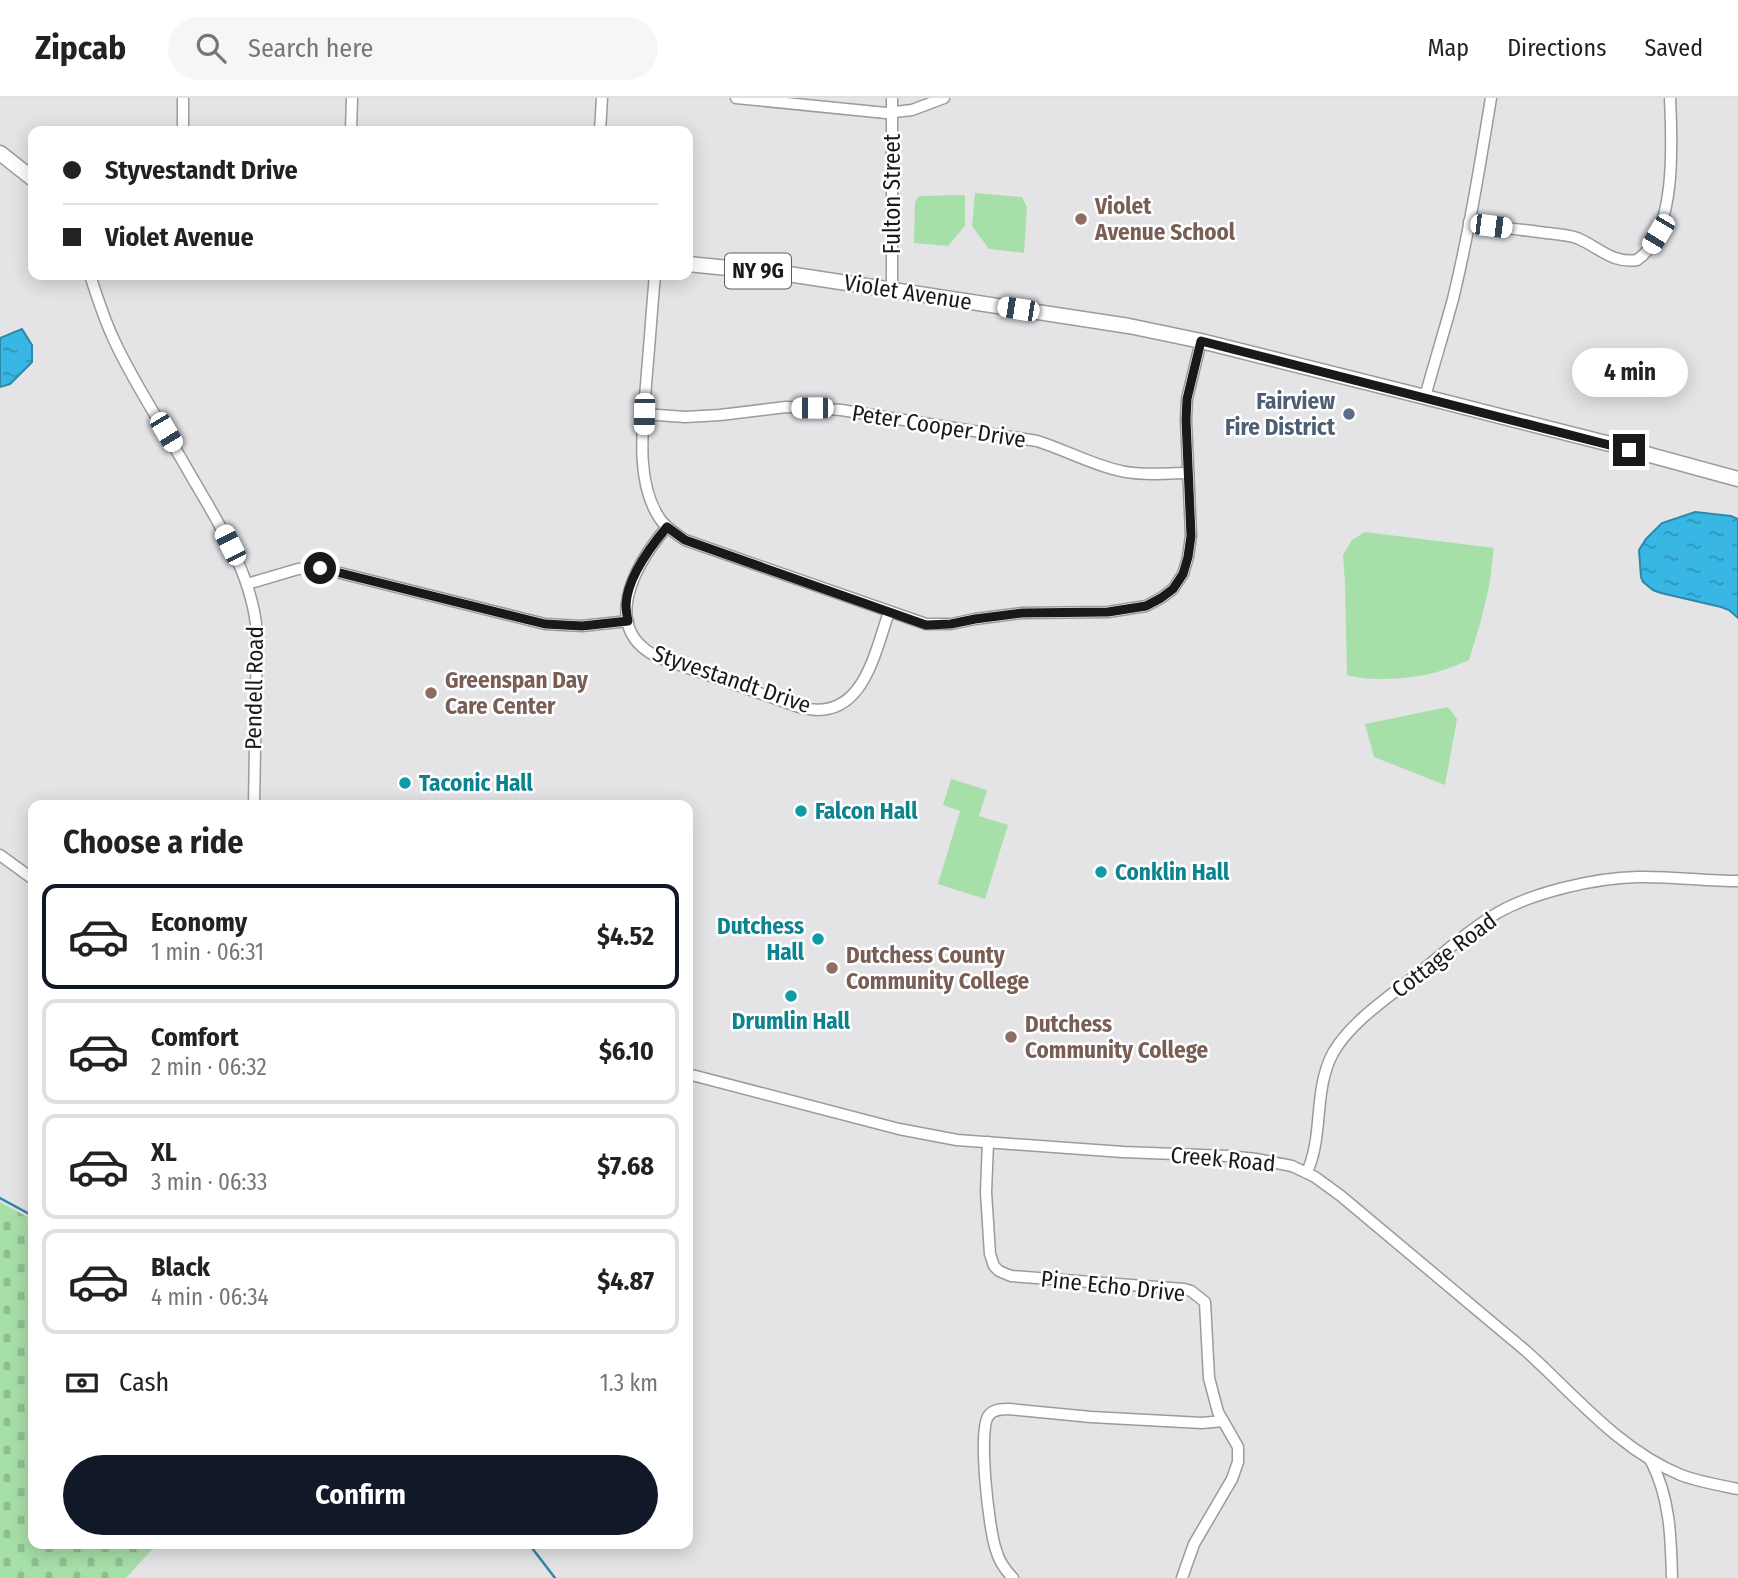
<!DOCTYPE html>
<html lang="en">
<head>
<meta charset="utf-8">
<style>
	body { margin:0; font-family:"Fira Sans Condensed",sans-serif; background:#f6f6f6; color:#222; height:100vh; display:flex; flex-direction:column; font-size:26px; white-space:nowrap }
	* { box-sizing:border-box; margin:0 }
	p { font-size:23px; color:#767676 }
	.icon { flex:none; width:38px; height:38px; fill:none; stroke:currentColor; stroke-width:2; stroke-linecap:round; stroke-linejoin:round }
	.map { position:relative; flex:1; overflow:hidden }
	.side { position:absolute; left:28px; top:702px; width:665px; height:749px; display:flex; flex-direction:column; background:#fff; border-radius:14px; box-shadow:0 4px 18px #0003 }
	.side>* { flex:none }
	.hud { position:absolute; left:28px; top:28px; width:665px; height:154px; border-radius:14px; box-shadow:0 4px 18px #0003; display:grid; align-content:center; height:154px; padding:0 35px; background:#fff }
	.end { position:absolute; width:32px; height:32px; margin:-16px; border:9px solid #18191a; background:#fff; box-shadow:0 0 0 4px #fff }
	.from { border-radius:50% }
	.bubble { position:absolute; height:49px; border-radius:24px; background:#fff; box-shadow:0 4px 18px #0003; font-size:23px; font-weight:700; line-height:49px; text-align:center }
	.car { position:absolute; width:21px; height:42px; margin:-21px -10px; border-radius:9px; box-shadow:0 0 5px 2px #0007; background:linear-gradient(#fff 24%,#345 0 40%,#fff 0 76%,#345 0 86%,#fff 0) }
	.hud b { display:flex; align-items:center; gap:24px; height:66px; font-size:26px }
	.hud b+b { border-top:2px solid #e0e0e0 }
	.hud i { width:18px; height:18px; background:#222 }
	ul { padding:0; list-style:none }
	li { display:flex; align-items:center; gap:21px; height:105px; margin:0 14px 10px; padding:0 21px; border:4px solid #e0e0e0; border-radius:14px }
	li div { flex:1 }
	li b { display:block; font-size:26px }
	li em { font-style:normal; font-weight:700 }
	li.active { border-color:#111827 }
	li>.icon { width:63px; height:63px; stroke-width:1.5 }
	h2 { padding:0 35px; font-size:32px; line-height:84px }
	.pay { display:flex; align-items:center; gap:18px; height:77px; padding:0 35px; font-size:26px }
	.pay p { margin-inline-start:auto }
	.button { display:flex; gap:14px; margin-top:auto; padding:14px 35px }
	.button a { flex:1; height:80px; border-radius:42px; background:#111827; color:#fff; font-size:28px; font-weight:700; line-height:80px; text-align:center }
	header { display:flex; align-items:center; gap:42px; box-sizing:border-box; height:98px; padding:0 35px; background:#fff; border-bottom:2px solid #e0e0e0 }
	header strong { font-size:33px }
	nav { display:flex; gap:38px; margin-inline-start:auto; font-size:24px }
	.search { width:490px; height:63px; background:#f6f6f6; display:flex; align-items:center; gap:18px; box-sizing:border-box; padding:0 24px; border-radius:38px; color:#767676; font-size:26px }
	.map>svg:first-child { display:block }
	.cemetery { fill:url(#cemetery-stones) }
	.park { fill:#a7dfa8 }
	.water { fill:url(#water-ripples); stroke:#2e88a8; stroke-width:2 }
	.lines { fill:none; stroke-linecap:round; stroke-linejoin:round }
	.stream { stroke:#2e88a8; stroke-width:2.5 }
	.minor-casing { stroke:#9b9b9e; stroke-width:13 }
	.major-casing { stroke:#9b9b9e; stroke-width:17 }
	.minor { stroke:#fff; stroke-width:10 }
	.major { stroke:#fff; stroke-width:14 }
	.route { stroke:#18191a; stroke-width:9 }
	.education-dot { fill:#8d6e63; stroke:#fff; stroke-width:2.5 }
	.service-dot { fill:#5c6f8a; stroke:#fff; stroke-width:2.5 }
	.culture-dot { fill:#0f9aa8; stroke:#fff; stroke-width:2.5 }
	.labels { text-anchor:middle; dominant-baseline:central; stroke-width:5; stroke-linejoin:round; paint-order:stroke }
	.shield { fill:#fff; stroke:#5d5e5f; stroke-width:2 }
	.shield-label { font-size:21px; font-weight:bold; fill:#18191a }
	.street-label { font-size:23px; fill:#18191a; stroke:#fff }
	.education-label { font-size:23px; font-weight:bold; fill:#785e54; stroke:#fff; text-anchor:start }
	.service-label { font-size:23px; font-weight:bold; fill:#4e5e75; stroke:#fff; text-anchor:end }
	.culture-label { font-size:23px; font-weight:bold; fill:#0d838f; stroke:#fff; text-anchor:start }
</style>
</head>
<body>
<header>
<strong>Zipcab</strong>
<div class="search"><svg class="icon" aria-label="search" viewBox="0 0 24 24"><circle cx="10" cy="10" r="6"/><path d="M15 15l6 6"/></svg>Search here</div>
<nav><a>Map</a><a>Directions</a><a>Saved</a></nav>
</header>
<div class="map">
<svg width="1738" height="1480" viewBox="0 0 1738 1480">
	<defs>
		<pattern id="cemetery-stones" width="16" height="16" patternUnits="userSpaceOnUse" patternTransform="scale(1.75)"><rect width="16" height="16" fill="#a7dfa8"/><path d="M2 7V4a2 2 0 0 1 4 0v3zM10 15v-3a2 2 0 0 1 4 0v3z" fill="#8fbf90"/></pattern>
		<pattern id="water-ripples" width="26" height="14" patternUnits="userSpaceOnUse" patternTransform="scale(1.75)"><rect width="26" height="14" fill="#38b7e5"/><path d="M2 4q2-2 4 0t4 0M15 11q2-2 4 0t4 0" fill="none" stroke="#2e94b9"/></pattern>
	</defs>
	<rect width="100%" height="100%" fill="#e4e4e7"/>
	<path class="cemetery" d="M0,1104l33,18v324h124l-31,34h-126z"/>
	<g class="park">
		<path d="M975,95l47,4 5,10 -3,46 -35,-4 -17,-23z"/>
		<path d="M965,97v31l-17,20 -34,-3 1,-41 4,-6z"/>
		<path d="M1365,434l129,16 -5,39 -9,37 -11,36c-11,4 -21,9 -32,12 -23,7 -68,10 -90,3l-2,-92 -2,-28 9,-15z"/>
		<path d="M1448,609l9,12 -12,66 -71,-28 -9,-33z"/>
		<path d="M951,681l36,11 -8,26 29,9 -23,74 -47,-15 22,-73 -17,-6z"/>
	</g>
	<g class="water">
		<path d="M22,231l10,16v17l-22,22 -10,3v-49z"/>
		<path d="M1695,414l36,4 7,3v99l-9,-8 -8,-3 -60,-14 -8,-3 -10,-8 -2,-5 -2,-27 7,-11 16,-16z"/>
	</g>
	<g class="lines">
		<g class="stream">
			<path d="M0,1100l33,18"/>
			<path d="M529,1446l26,34"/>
		</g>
		<defs>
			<g id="minor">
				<path d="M736,0l150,15 26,-3 32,-12"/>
				<path d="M183,33v-33"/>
				<path d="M351,33l1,-33"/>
				<path d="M600,33l2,-33"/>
				<path d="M1469,124c23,5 47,7 70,10 13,2 26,2 38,6 22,9 35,26 60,22 40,-27 35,-118 33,-162"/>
				<path d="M90,177c7,22 14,44 24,65 21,46 51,89 76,134 29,50 63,101 67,160l-3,171"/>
				<path d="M655,177c-3,32 -5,64 -8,97 -3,45 -14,107 13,147 6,9 17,15 25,21l241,84h25l24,-5 47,-6 86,-1 38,-6 15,-8 12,-9 10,-15 5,-17 3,-21 -5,-116 1,-21 14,-58"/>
				<path d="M892,191v-191"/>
				<path d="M1425,299c9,-33 19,-65 28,-98 16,-66 27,-134 38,-201"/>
				<path d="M644,316l41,3 35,-2 66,-8 26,1 29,2 196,31c29,9 55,24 84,30 21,5 46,2 67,2"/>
				<path d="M667,429c-31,36 -70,103 -7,131l139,49c63,18 75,-52 90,-95"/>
				<path d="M247,486l51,-15 22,-1 225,56 37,2 46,-5"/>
				<path d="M0,757l33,24"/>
				<path d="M688,976l211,55 58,11 166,12 105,4 28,3 36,7 23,11 26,19 185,155c48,43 93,99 155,124 18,7 38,10 57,14"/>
				<path d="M988,1044l-2,50 4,62 4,12 5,5 12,5 173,13 7,2 14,11 4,76 9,34 20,35v15l-6,17 -38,65 -12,34"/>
				<path d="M1307,1074c17,-37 6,-82 26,-119 17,-30 54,-55 81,-76 28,-22 54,-47 85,-65 36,-20 96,-34 138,-35 34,-1 67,4 101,4"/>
				<path d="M1651,1363c19,37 20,76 21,117"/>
				<path d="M1013,1480c-8,-8 -14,-17 -17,-28 -7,-19 -19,-122 -7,-135 5,-6 13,-6 20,-6l82,8 111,6 21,-2"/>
			</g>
			<g id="major">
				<path d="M0,55l33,26"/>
				<path d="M688,166l100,10 341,52 72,15 224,56 181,46 132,36"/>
			</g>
		</defs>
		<use href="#minor" class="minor-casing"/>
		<use href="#major" class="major-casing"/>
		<use href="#minor" class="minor"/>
		<use href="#major" class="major"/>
	</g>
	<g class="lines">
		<path class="route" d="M320,470l225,56 37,2 46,-5c-1,-5 -2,-11 -2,-16 1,-27 25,-59 41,-78l18,13 241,85 25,-1 24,-5 47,-6 86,-1 38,-6 15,-8 12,-9 10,-15 5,-17 3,-21 -5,-116 1,-21 14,-58 428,109"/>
	</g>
	<g class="education-dot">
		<circle cx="1081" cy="121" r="7"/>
		<circle cx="431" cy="595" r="7"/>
		<circle cx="832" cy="870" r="7"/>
		<circle cx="1011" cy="939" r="7"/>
	</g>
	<circle class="service-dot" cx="1349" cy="316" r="7"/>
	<g class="culture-dot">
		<circle cx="405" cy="685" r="7"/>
		<circle cx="801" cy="713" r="7"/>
		<circle cx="1101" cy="774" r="7"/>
		<circle cx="818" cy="841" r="7"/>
		<circle cx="791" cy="898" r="7"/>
	</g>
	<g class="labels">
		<rect class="shield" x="725" y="155.5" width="66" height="35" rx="5"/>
		<g class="shield-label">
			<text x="758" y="173">NY 9G</text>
		</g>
		<g class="street-label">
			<text transform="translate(892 96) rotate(-90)">Fulton Street</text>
			<text transform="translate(908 194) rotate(9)">Violet Avenue</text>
			<text transform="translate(939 328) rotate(9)">Peter Cooper Drive</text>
			<text transform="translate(732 581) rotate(19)">Styvestandt Drive</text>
			<text transform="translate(254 590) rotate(-89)">Pendell Road</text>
			<text transform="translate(1444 857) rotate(-37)">Cottage Road</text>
			<text transform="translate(1223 1061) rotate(5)">Creek Road</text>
			<text transform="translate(1113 1188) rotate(6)">Pine Echo Drive</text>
		</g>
		<g class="education-label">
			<text x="1095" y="108">Violet<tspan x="1095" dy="26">Avenue School</tspan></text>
			<text x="445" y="582">Greenspan Day<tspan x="445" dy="26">Care Center</tspan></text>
			<text x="846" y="857">Dutchess County<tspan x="846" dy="26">Community College</tspan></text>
			<text x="1025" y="926">Dutchess<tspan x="1025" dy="26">Community College</tspan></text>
		</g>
		<g class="service-label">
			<text x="1335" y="303">Fairview<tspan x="1335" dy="26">Fire District</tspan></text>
		</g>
		<g class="culture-label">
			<text x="419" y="685">Taconic Hall</text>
			<text x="815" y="713">Falcon Hall</text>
			<text x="1115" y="774">Conklin Hall</text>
			<text x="804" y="828" text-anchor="end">Dutchess<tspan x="804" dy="26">Hall</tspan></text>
			<text x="791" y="923" text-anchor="middle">Drumlin Hall</text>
		</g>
	</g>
</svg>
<i class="end from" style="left:320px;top:470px"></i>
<i class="end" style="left:1629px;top:352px"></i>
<div class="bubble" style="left:1572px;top:250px;width:116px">4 min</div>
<i class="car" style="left:1491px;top:128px;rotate:97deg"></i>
<i class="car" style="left:1658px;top:136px;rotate:211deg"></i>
<i class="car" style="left:1018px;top:211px;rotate:279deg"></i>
<i class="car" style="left:812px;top:310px;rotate:270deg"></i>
<i class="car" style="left:644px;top:316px;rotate:181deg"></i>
<i class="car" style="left:166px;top:334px;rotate:149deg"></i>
<i class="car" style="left:230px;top:447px;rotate:333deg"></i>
<div class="hud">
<b><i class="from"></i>Styvestandt Drive</b>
<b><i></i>Violet Avenue</b>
</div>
<section class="side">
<h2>Choose a ride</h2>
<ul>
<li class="active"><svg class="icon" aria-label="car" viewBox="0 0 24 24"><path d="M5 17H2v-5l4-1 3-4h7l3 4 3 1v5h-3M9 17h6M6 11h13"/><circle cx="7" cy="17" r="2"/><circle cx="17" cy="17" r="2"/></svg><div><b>Economy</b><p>1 min · 06:31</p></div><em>$4.52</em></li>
<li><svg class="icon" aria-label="car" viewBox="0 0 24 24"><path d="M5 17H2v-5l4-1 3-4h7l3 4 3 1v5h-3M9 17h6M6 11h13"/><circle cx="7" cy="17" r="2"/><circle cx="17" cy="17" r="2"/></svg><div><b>Comfort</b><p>2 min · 06:32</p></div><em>$6.10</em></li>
<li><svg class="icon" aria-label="car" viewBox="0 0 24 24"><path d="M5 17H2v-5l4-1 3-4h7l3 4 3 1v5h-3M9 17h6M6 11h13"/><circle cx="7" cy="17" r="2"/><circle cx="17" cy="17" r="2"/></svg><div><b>XL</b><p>3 min · 06:33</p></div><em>$7.68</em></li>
<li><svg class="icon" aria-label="car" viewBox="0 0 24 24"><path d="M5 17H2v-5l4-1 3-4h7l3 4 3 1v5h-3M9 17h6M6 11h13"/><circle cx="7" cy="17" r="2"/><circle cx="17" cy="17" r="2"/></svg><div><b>Black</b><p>4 min · 06:34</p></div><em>$4.87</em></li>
</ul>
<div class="pay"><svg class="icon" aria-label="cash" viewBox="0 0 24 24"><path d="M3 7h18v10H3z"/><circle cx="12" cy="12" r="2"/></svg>Cash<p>1.3 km</p></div>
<div class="button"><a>Confirm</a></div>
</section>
</div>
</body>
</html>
